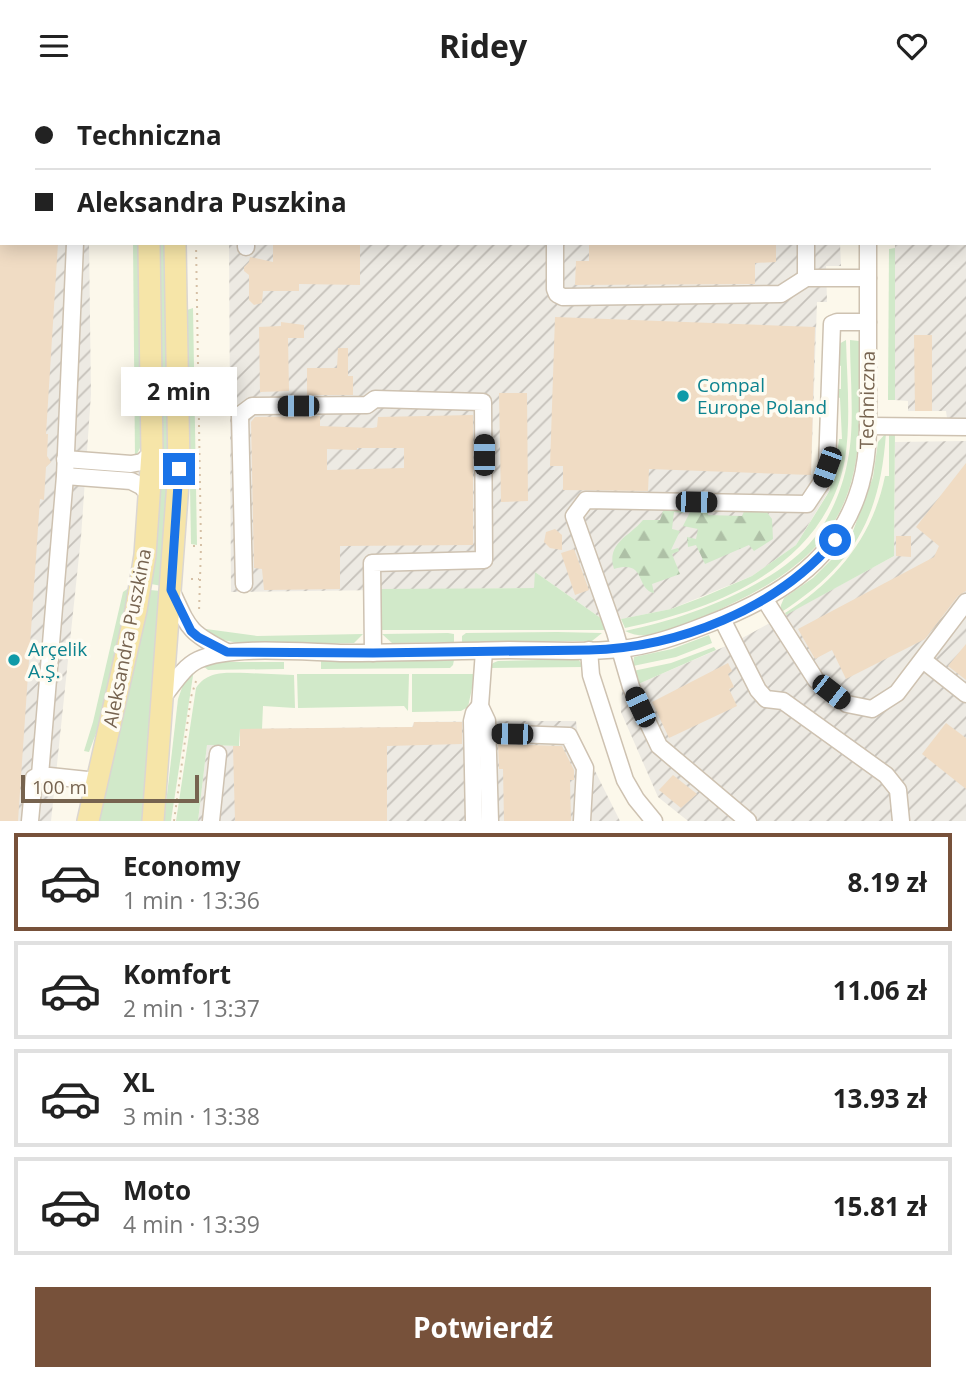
<!DOCTYPE html>
<html lang="pl">
<head>
<meta charset="utf-8">
<style>
	body { margin:0; font-family:"Open Sans",sans-serif; background:#f6f6f6; color:#222; height:100vh; display:flex; flex-direction:column; font-size:26px; white-space:nowrap }
	* { box-sizing:border-box; margin:0 }
	p { font-size:23px; color:#767676 }
	.icon { flex:none; width:38px; height:38px; fill:none; stroke:currentColor; stroke-width:2; stroke-linecap:round; stroke-linejoin:round }
	.map { position:relative; height:730px; overflow:hidden }
	.side { display:flex; flex-direction:column; background:#fff; flex:1 }
	.side>* { flex:none }
	.hud { position:absolute; left:0px; top:0px; width:966px; height:154px; box-shadow:0 4px 18px #0003; display:grid; align-content:center; height:154px; padding:0 35px; background:#fff }
	.scale { position:absolute; left:21px; bottom:18px; width:178px; box-sizing:border-box; padding-left:7px; border:4px solid #76634f; border-top:0; font-size:19px; line-height:24px; white-space:nowrap; color:#76634f; -webkit-text-stroke:5px #fefbf1; paint-order:stroke }
	.end { position:absolute; width:32px; height:32px; margin:-16px; border:9px solid #1a73e8; background:#fff; box-shadow:0 0 0 4px #fff }
	.from { border-radius:50% }
	.bubble { position:absolute; height:49px; border-radius:0px; background:#fff; box-shadow:0 4px 18px #0003; font-size:23px; font-weight:700; line-height:49px; text-align:center }
	.car { position:absolute; width:21px; height:42px; margin:-21px -10px; border-radius:9px; box-shadow:0 0 5px 2px #0007; background:linear-gradient(#222 24%,#8ab4d8 0 40%,#222 0 76%,#8ab4d8 0 86%,#222 0) }
	.hud b { display:flex; align-items:center; gap:24px; height:66px; font-size:26px }
	.hud b+b { border-top:2px solid #e0e0e0 }
	.hud i { width:18px; height:18px; background:#222 }
	ul { padding:12px 0 0; list-style:none }
	li { display:flex; align-items:center; gap:21px; height:98px; margin:0 14px 10px; padding:0 21px; border:4px solid #e0e0e0; border-radius:0px }
	li div { flex:1 }
	li b { display:block; font-size:26px }
	li em { font-style:normal; font-weight:700 }
	li.selected { border-color:#77513a }
	li>.icon { width:63px; height:63px; stroke-width:1.5 }
	.button { display:flex; gap:14px; margin-top:auto; padding:14px 35px }
	.button a { flex:1; height:80px; border-radius:0px; background:#77513a; color:#fff; font-size:28px; font-weight:700; line-height:80px; text-align:center }
	header { display:flex; justify-content:space-between; align-items:center; height:91px; padding:0 35px; background:#fff; font-size:32px; font-weight:700 }
	.map>svg:first-child { display:block }
	.industrial { fill:url(#industrial-furrows) }
	.green { fill:#d1e9c9 }
	.forest { fill:url(#forest-firs) }
	.building { fill:#f0dcc4; fill-rule:evenodd }
	.lines { fill:none; stroke-linecap:round; stroke-linejoin:round }
	.minor-casing { stroke:#cec2b1; stroke-width:19 }
	.major-casing { stroke:#dbd6d1; stroke-width:24 }
	.path { stroke:#d5c0a6; stroke-width:2; stroke-dasharray:2 5; stroke-linecap:butt }
	.minor { stroke:#fff; stroke-width:16 }
	.major { stroke:#f6e5a8; stroke-width:21 }
	.route { stroke:#1a73e8; stroke-width:9 }
	.culture-dot { fill:#0f9aa8; stroke:#fefbf1; stroke-width:2.5 }
	.labels { text-anchor:middle; dominant-baseline:central; stroke-width:7; stroke-linejoin:round; paint-order:stroke }
	.culture-label { font-size:19px; fill:#0d838f; stroke:#fefbf1; text-anchor:start }
	.street-label { font-size:19px; fill:#76634f; stroke:#fefbf1 }
</style>
</head>
<body>
<header><svg class="icon" aria-label="menu" viewBox="0 0 24 24"><path d="M4 6h16M4 12h16M4 18h16"/></svg>Ridey<svg class="icon" aria-label="heart" viewBox="0 0 24 24"><path d="M12 20l-8-8c-3-5 5-10 8-4 3-6 11-1 8 4z"/></svg></header>
<div class="map">
<svg width="966" height="730" viewBox="0 0 966 730">
	<defs>
		<pattern id="industrial-furrows" width="10" height="10" patternUnits="userSpaceOnUse" patternTransform="scale(1.75)"><rect width="10" height="10" fill="#edeae3"/><path d="M-1 1l2-2M0 10L10 0M9 11l2-2" fill="none" stroke="#c5c1ba"/></pattern>
		<pattern id="forest-firs" width="22" height="20" patternUnits="userSpaceOnUse" patternTransform="scale(1.75)"><rect width="22" height="20" fill="#d1e9c9"/><path d="M5 1l3.5 6h-7zM16 11l3.5 6h-7z" fill="#aec0a6"/></pattern>
	</defs>
	<rect width="100%" height="100%" fill="#fcf8eb"/>
	<g class="industrial">
		<path d="M0,0h87l-85,2v150h87l2,151 -10,143 -30,284h-51z"/>
		<path d="M902,0h64v327h-19l-1,-7h-38v-10l-13,-1v-157h69v-150z"/>
		<path d="M229,152h611l1,23h-15l1,36h-10l-6,172 19,15 -34,56 -44,31 -81,33 -50,10 -1,-2 -15,4 -70,-49v16l-304,4z"/>
		<path d="M966,350v380h-278l-30,-24 -37,-85 1,-21 111,-48 161,-87 1,-114z"/>
		<path d="M509,630h67l2,16 42,84h-422l9,-76 33,1v-17l172,-2 2,-5z"/>
	</g>
	<g class="green">
		<rect x="535" y="0" width="310" height="2"/>
		<path d="M133,152h6l3,201 -7,14z"/>
		<path d="M159,152h6l4,225 -7,118 -11,-2 10,-106z"/>
		<path d="M895,157v152h-7l1,-151z"/>
		<path d="M193,217l4,237 -6,-1 -4,-234z"/>
		<path d="M846,249c1,39 5,81 -1,119 -19,106 -125,149 -220,169l-4,-9 50,-10 32,-12 49,-21 44,-31 34,-55 -2,-16 6,1 5,-36h3l-2,-41 -8,-3 5,-6h4v-23l-5,-2 1,-19z"/>
		<path d="M850,249l9,1c0,34 2,68 -1,102 -8,98 -70,137 -153,173 -24,10 -55,28 -80,15 58,-11 152,-45 190,-94 17,-23 28,-50 33,-78 7,-35 2,-83 2,-119z"/>
		<path d="M895,340l-1,125 -108,59 -1,-2c52,-32 88,-77 100,-137h4v-41z"/>
		<path d="M886,342c-6,86 -33,133 -106,180l1,-8 3,-7 29,-20 19,-19 21,-28 20,-54 5,-35z"/>
		<path d="M535,481l70,49 -1,9h-224l-2,-41 156,-1z"/>
		<path d="M130,496l-27,128 -14,37 -5,-1 9,-29 30,-130z"/>
		<path d="M150,499l11,1 -18,230h-45z"/>
		<path d="M206,538l51,7 106,-2 -9,9c-46,1 -109,9 -152,-10z"/>
		<path d="M557,541l45,1 -10,8 -130,1v-6l4,-3z"/>
		<path d="M448,542l6,1v8l-62,1 -10,-9z"/>
		<path d="M709,544l3,8 -36,14 -43,9 1,-9 38,-8z"/>
		<path d="M714,556l2,3 -80,35 -3,-14 38,-8z"/>
		<path d="M578,568l6,8 -94,1 3,-5 5,-2z"/>
		<path d="M454,569l-1,5 -3,3 -129,1v-8z"/>
		<path d="M214,571h70v7l-76,1 -6,-5z"/>
		<path d="M194,578l-23,152h-7l14,-122 6,-17z"/>
		<path d="M247,582l47,2 1,33 -32,-2 -1,23h-22l-1,17 -32,-1 -9,76h-22l20,-133c12,-18 31,-15 51,-15z"/>
		<path d="M297,583h112l-1,37 -4,-5 -106,2z"/>
		<path d="M412,583h63l-7,33 -7,4 -49,1z"/>
	</g>
	<g class="forest">
		<path d="M708,415v9l34,1 4,-9 20,4 6,8 1,20 -19,12 -5,-6 -44,19 -9,-19 -8,2 -1,-10 9,2 2,-10 -15,-3 9,-18z"/>
		<path d="M664,417h20l-1,5 -9,-1 -2,17 8,2 -9,19 7,-2 1,3 -7,3 8,20 -28,10 2,9c-19,-4 -7,-34 -40,-24 -8,-26 15,-32 29,-49h17z"/>
	</g>
	<g class="building">
		<path d="M0,152h58l-12,191h2l-1,22 4,6 -5,5 -2,33 -4,-1 -22,322h-18z"/>
		<path d="M273,152h87v42l-61,-1v7h-36l-1,12 -8,2 -5,-5v-25l-5,-4v-4l5,-5 1,-5 23,5z"/>
		<path d="M589,152h187v19l-21,1v21l-180,1 1,-24h13z"/>
		<path d="M555,226l260,10 -4,148 -162,-6 -1,22 -85,-1v-24h-13z"/>
		<path d="M281,231l23,3v13h-16l1,53 -29,1 -1,-65 22,-1z"/>
		<path d="M914,244h18v76h-17z"/>
		<path d="M338,257h10v28h5v19h-46v-27h30z"/>
		<path d="M499,302h28l1,108 -27,1z"/>
		<path d="M473,324v130l-133,1v43l-76,1 -2,-21 -8,-1 -3,-146 4,-5 65,-1v10l53,2 4,-1 1,-10zM357,357h47v20l-77,2v-21l30,1z"/>
		<path d="M966,372v128l-8,5 -33,43 -79,40 -14,-29 -17,9 -17,-30 136,-72 5,-11 -23,-19z"/>
		<path d="M555,438l7,6v15l-12,-2 -6,-6 2,-10z"/>
		<path d="M896,445h15v21l-15,-1z"/>
		<path d="M574,458l15,41 -14,5 -14,-42z"/>
		<path d="M966,553v36l-18,-14z"/>
		<path d="M728,572l4,8 -4,3 6,13 -5,2 8,17 -68,32 -17,-36z"/>
		<path d="M414,631h48v22l-75,2v75h-152l-2,-75h7v-17l173,-2z"/>
		<path d="M946,632l20,15v51l-44,-35z"/>
		<path d="M498,653l64,2 12,24v10h-4l1,41h-67l-1,-52h-4z"/>
		<path d="M673,684l24,19 -16,14 -22,-18z"/>
	</g>
	<g class="lines">
		<defs>
			<g id="minor">
				<path d="M244,0v2"/>
				<path d="M296,0v2"/>
				<path d="M868,2v-2"/>
				<path d="M927,2v-2"/>
				<path d="M964,81h2"/>
				<path d="M0,92h2"/>
				<path d="M75,152l-10,233 -25,299 57,6"/>
				<path d="M246,152v4"/>
				<path d="M555,152v46l2,5 6,3 218,-3 25,-16h62"/>
				<path d="M806,152v35"/>
				<path d="M868,335l98,1"/>
				<path d="M65,368l66,5 11,-2 10,-9"/>
				<path d="M65,385l66,5 10,5 9,10"/>
				<path d="M244,493l-4,-169 12,-9 115,-1 8,-6 108,3 1,158 -112,3 1,90"/>
				<path d="M171,499c18,39 17,42 56,62"/>
				<path d="M765,509l51,80 31,24 25,5 25,-16 69,-91"/>
				<path d="M722,528l36,71 8,9 17,2 103,74 12,15 3,31"/>
				<path d="M589,559l2,25 34,105 11,19 18,22"/>
				<path d="M484,560l-4,55 7,15 3,100"/>
				<path d="M923,569l43,34"/>
				<path d="M162,607c11,-13 21,-31 36,-38 32,-15 105,-8 142,-7 56,0 113,-2 169,-3 37,0 75,3 111,-1 30,-3 58,-13 86,-24 66,-25 127,-60 151,-129 14,-38 11,-81 11,-121 0,-44 0,-88 0,-132"/>
				<path d="M487,642l82,3 16,32 -3,53"/>
				<path d="M30,730l4,-43 6,-3"/>
				<path d="M211,730l7,-67"/>
				<path d="M474,730l-2,-100 2,-8 6,-7"/>
				<path d="M748,730l-89,-75 -28,-59 -16,-55 -41,-116 12,-16 221,4 14,-21 6,-16 5,-143 5,-2h31"/>
			</g>
			<g id="major">
				<path d="M146,0v2"/>
				<path d="M173,0v2"/>
				<path d="M88,730l48,-211 9,-55 7,-102 -3,-210"/>
				<path d="M153,730l26,-352 -4,-226"/>
			</g>
		</defs>
		<use href="#minor" class="minor-casing"/>
		<use href="#major" class="major-casing"/>
		<g class="path">
			<path d="M193,0v2"/>
			<path d="M196,152l5,303 -2,66"/>
			<path d="M193,455h6"/>
			<path d="M191,488h8"/>
			<path d="M174,730l17,-124 5,-16"/>
		</g>
		<use href="#minor" class="minor"/>
		<use href="#major" class="major"/>
	</g>
	<g class="lines">
		<path class="route" d="M179,378l-8,121 20,41 7,6 29,15 146,1 216,-3c88,-2 188,-41 246,-110"/>
	</g>
	<g class="culture-dot">
		<circle cx="683" cy="305" r="7"/>
		<circle cx="14" cy="569" r="7"/>
	</g>
	<g class="labels">
		<g class="culture-label">
			<text x="697" y="294">Compal<tspan x="697" dy="22">Europe Poland</tspan></text>
			<text x="28" y="558">Arçelik<tspan x="28" dy="22">A.Ş.</tspan></text>
		</g>
		<g class="street-label">
			<text transform="translate(867 309) rotate(-89)">Techniczna</text>
			<text transform="translate(127 547) rotate(-79)">Aleksandra Puszkina</text>
		</g>
	</g>
</svg>
<div class="scale">100 m</div>
<i class="end from" style="left:835px;top:449px"></i>
<i class="end" style="left:179px;top:378px"></i>
<div class="bubble" style="left:121px;top:276px;width:116px">2 min</div>
<i class="car" style="left:298px;top:315px;rotate:270deg"></i>
<i class="car" style="left:484px;top:364px;rotate:0deg"></i>
<i class="car" style="left:827px;top:376px;rotate:200deg"></i>
<i class="car" style="left:696px;top:411px;rotate:91deg"></i>
<i class="car" style="left:831px;top:601px;rotate:128deg"></i>
<i class="car" style="left:640px;top:616px;rotate:335deg"></i>
<i class="car" style="left:512px;top:643px;rotate:271deg"></i>
<div class="hud">
<b><i class="from"></i>Techniczna</b>
<b><i></i>Aleksandra Puszkina</b>
</div>
</div>
<section class="side">
<ul>
<li class="selected"><svg class="icon" aria-label="car" viewBox="0 0 24 24"><path d="M5 17H2v-5l4-1 3-4h7l3 4 3 1v5h-3M9 17h6M6 11h13"/><circle cx="7" cy="17" r="2"/><circle cx="17" cy="17" r="2"/></svg><div><b>Economy</b><p>1 min · 13:36</p></div><em>8.19 zł</em></li>
<li><svg class="icon" aria-label="car" viewBox="0 0 24 24"><path d="M5 17H2v-5l4-1 3-4h7l3 4 3 1v5h-3M9 17h6M6 11h13"/><circle cx="7" cy="17" r="2"/><circle cx="17" cy="17" r="2"/></svg><div><b>Komfort</b><p>2 min · 13:37</p></div><em>11.06 zł</em></li>
<li><svg class="icon" aria-label="car" viewBox="0 0 24 24"><path d="M5 17H2v-5l4-1 3-4h7l3 4 3 1v5h-3M9 17h6M6 11h13"/><circle cx="7" cy="17" r="2"/><circle cx="17" cy="17" r="2"/></svg><div><b>XL</b><p>3 min · 13:38</p></div><em>13.93 zł</em></li>
<li><svg class="icon" aria-label="car" viewBox="0 0 24 24"><path d="M5 17H2v-5l4-1 3-4h7l3 4 3 1v5h-3M9 17h6M6 11h13"/><circle cx="7" cy="17" r="2"/><circle cx="17" cy="17" r="2"/></svg><div><b>Moto</b><p>4 min · 13:39</p></div><em>15.81 zł</em></li>
</ul>
<div class="button"><a>Potwierdź</a></div>
</section>
</body>
</html>
